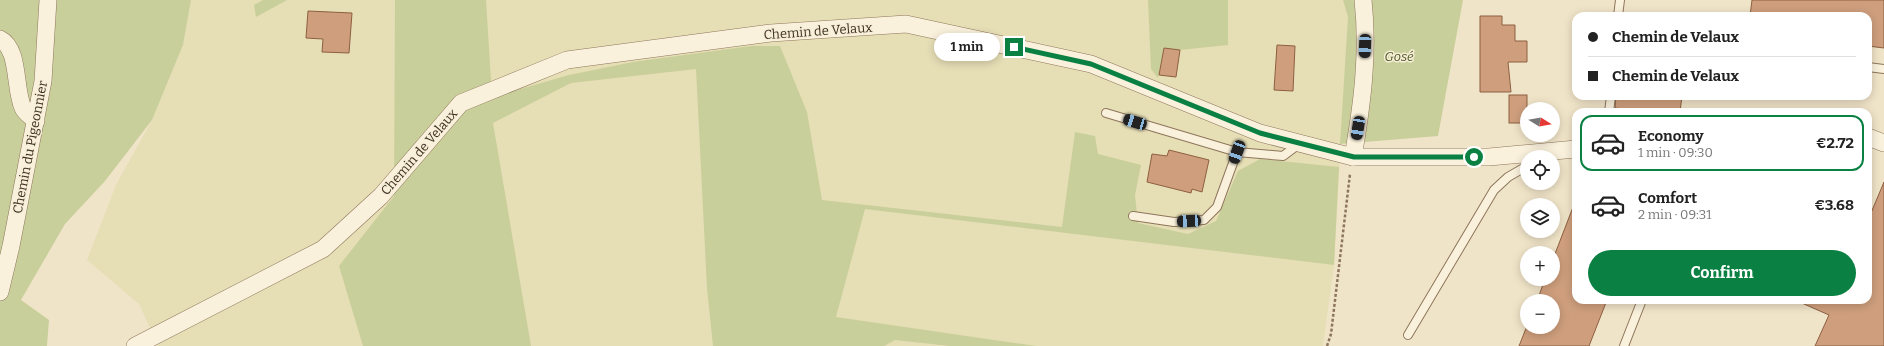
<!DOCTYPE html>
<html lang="en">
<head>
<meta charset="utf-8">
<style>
	body { margin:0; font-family:Bitter,serif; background:#f6f6f6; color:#222; height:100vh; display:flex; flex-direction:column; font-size:15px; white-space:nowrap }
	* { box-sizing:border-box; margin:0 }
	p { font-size:13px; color:#767676 }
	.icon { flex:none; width:22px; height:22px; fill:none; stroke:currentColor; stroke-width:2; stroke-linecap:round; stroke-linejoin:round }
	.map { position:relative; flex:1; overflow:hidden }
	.details { position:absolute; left:1572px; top:108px; width:300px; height:196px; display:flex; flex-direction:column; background:#fff; border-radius:12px; box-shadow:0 2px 10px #0003 }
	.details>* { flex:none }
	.hud { position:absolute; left:1572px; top:12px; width:300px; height:88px; border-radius:12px; box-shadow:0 2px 10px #0003; display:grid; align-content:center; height:88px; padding:0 16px; background:#fff }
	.needle { width:26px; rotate:101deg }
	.controls { position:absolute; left:1520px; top:102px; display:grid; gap:8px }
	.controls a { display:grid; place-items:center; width:40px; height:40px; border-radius:50%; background:#fff; box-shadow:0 2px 10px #0003; font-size:20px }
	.end { position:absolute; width:18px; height:18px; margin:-9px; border:5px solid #0b8043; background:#fff; box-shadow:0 0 0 2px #fff }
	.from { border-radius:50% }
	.bubble { position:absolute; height:28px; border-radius:14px; background:#fff; box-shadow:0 2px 10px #0003; font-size:13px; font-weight:700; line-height:28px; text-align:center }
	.car { position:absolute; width:12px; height:24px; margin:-12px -6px; border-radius:5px; box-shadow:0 0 3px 1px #0007; background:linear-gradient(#222 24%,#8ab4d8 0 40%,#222 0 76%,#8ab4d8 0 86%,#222 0) }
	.hud b { display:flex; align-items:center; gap:14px; height:38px; font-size:15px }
	.hud b+b { border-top:1px solid #e0e0e0 }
	.hud i { width:10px; height:10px; background:#222 }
	ul { padding:7px 0 0; list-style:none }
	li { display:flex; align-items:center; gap:12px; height:56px; margin:0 8px 6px; padding:0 8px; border:2px solid transparent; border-radius:12px }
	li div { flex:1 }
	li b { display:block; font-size:15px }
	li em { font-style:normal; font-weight:700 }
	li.current { border-color:#0b8043 }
	li>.icon { width:36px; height:36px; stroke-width:1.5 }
	.button { display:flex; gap:8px; margin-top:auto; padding:8px 16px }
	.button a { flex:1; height:46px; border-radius:24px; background:#0b8043; color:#fff; font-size:16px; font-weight:700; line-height:46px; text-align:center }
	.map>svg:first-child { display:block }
	.farmland { fill:#e6deb5 }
	.green { fill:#c9cf9b }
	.building { fill:#cf9f7d; stroke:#8d5f41 }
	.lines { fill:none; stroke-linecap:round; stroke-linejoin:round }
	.lane-casing { stroke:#8d765c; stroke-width:10 }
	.street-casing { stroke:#8d765c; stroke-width:18 }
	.path { stroke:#8d765c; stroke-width:2.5; stroke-dasharray:3 2; stroke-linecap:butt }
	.lane { stroke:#faf1dc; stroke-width:8 }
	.street { stroke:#faf1dc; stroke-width:17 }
	.route { stroke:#0b8043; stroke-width:5 }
	.labels { text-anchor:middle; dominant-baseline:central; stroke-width:3; stroke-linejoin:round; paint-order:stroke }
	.street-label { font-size:13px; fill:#3d2e20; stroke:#f7eed8 }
	.park-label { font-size:13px; font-style:italic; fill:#4d5a26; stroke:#f7eed8 }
</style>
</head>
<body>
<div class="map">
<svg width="1884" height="346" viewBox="0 0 1884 346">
	<rect width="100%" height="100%" fill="#f0e4c8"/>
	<path class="farmland" d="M191,0h1152l5,17 -14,248 -11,81h-1165l-19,-42 -52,-44 29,-75 36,-65 31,-75z"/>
	<g class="green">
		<path d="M0,0h191l-8,45 -31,75 -47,61 -40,43 -44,76 28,20 -2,26h-47z"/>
		<path d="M263,0h24l-31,17 -2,-12z"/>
		<path d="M395,0h91l6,97 77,-22 64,-13 118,-16h29l27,66 15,88 240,27 13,-95 20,4 3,18 43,11 -6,30 3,28 50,11 28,-13 22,-50 22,-12 79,8 -5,98 -469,-56 -29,108 200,29h-86l-55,-6 -11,6h-171l-6,-58 -11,-219 -125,14 -78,40 38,223h-168l-24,-80 55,-70z"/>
		<path d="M1148,0h80v45l-48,5 -16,-2 -6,30 -7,-9z"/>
		<path d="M1343,0h120l-25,136 -98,8 8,-127z"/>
	</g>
	<g class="building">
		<path d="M1752,0h132v48l-16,-2v-30h-118z"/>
		<path d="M308,11l44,2 -3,40 -27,-1 1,-13 -17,-1z"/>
		<path d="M1480,16h22v9h13v16h12v21h-19l3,30h-31z"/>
		<path d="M1277,45l18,1 -2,45 -19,-1z"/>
		<path d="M1164,48l16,2 -4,27 -17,-2z"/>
		<rect x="1509" y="95" width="18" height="28"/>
		<path d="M1616,96h66l-2,16h-30l-35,-4z"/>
		<path d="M1169,150l40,10 -7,32 -10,-3 -1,4 -44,-11 5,-28 15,2z"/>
		<path d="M1884,182v164h-69l14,-31 -34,-15h73v-80z"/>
		<path d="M1575,202l1,98h31l-18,46h-70l8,-20 26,1v-26h-16l8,-22h8v-20z"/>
	</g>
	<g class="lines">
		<defs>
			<g id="lane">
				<path d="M1618,16l2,-16"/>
				<path d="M1868,67l16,2"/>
				<path d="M1609,112l2,-16"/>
				<path d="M1106,113l131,39"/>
				<path d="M1133,216l41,6 30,-2 13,-13 20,-55 46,4 16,-12"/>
				<path d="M1408,335l86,-145 14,-13 19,-11"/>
				<path d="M1624,346l18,-46"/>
			</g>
			<g id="street">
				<path d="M0,39c20,10 14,50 23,69 2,5 9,9 13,13"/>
				<path d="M1868,137l16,6"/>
				<path d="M1353,157c9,-52 16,-104 10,-157"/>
				<path d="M0,292l11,-46 32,-165 5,-81"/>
				<path d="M135,346l188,-97 58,-53 80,-93 106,-43 204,-27 135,-9 185,40 169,69 93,24h136l87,-8"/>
			</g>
		</defs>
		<use href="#lane" class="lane-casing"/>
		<use href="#street" class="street-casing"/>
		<path class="path" d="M1327,346l4,-12 19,-160"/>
		<use href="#lane" class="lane"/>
		<use href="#street" class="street"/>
	</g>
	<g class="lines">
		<path class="route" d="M1014,47l77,17 169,69 94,24h120"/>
	</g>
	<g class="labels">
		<g class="street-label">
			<text transform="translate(818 31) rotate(-4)">Chemin de Velaux</text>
			<text transform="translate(30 147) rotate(-79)">Chemin du Pigeonnier</text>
			<text transform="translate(419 152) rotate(-49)">Chemin de Velaux</text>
		</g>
		<g class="park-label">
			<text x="1399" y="56">Gosé</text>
		</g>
	</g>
</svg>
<div class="controls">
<a><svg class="needle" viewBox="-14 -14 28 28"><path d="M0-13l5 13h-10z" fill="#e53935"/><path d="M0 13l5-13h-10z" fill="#767676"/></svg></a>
<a><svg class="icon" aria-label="locate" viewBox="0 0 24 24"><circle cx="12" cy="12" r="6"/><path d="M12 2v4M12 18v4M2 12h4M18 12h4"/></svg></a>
<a><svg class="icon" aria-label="layers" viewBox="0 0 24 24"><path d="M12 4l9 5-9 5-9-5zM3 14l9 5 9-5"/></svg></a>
<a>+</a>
<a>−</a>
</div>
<i class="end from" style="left:1474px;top:157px"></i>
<i class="end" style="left:1014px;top:47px"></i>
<div class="bubble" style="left:934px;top:33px;width:66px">1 min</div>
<i class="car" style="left:1365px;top:46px;rotate:182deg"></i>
<i class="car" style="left:1135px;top:122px;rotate:287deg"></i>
<i class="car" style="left:1358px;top:128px;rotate:189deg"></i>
<i class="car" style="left:1237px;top:152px;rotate:200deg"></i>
<i class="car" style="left:1189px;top:221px;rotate:267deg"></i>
<div class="hud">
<b><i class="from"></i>Chemin de Velaux</b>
<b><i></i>Chemin de Velaux</b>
</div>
<section class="details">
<ul>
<li class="current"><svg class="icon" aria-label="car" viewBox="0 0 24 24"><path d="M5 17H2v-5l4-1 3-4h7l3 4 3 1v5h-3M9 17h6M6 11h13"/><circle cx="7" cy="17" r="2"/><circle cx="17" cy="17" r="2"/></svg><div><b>Economy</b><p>1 min · 09:30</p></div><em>€2.72</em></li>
<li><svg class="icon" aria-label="car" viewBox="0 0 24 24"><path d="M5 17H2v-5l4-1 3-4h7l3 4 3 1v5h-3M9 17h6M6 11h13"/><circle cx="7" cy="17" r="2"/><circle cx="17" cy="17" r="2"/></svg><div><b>Comfort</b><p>2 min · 09:31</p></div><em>€3.68</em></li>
</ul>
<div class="button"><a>Confirm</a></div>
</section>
</div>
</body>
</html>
